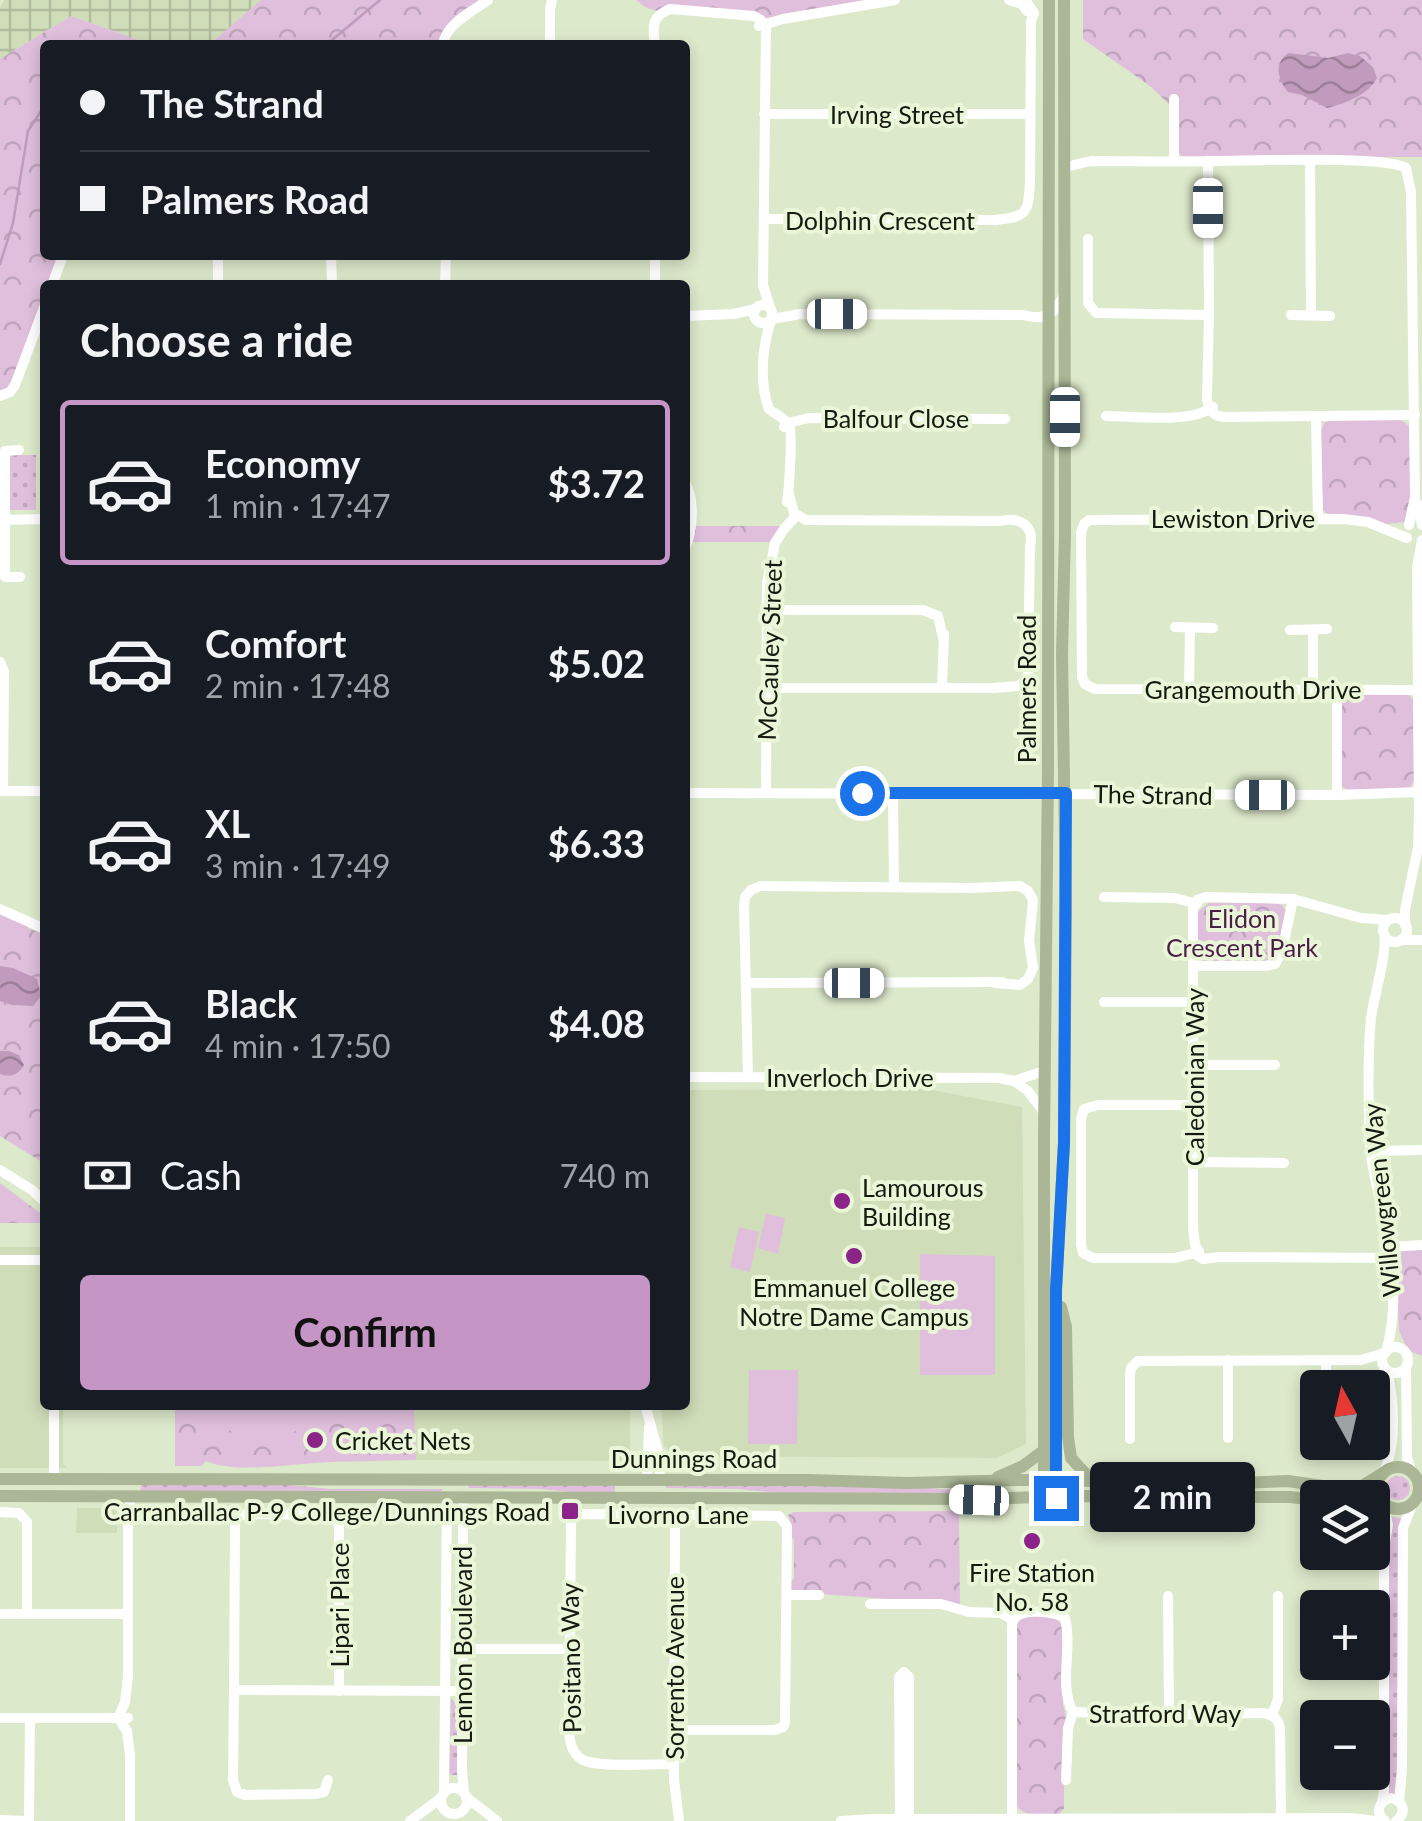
<!DOCTYPE html>
<html lang="en">
<head>
<meta charset="utf-8">
<style>
	body { margin:0; font-family:Lato,sans-serif; background:#20242c; color:#f1f3f6; height:100vh; display:flex; flex-direction:column; font-size:38px; white-space:nowrap }
	* { box-sizing:border-box; margin:0 }
	p { font-size:32px; color:#9ea1a6 }
	.icon { flex:none; width:55px; height:55px; fill:none; stroke:currentColor; stroke-width:2; stroke-linecap:round; stroke-linejoin:round }
	.map { position:relative; flex:1; overflow:hidden }
	.side { position:absolute; left:40px; top:280px; width:650px; height:1130px; display:flex; flex-direction:column; background:#171b24; border-radius:10px; box-shadow:0 5px 15px #0003 }
	.side>* { flex:none }
	.top-card { position:absolute; left:40px; top:40px; width:650px; height:220px; border-radius:10px; box-shadow:0 5px 15px #0003; display:grid; align-content:center; height:220px; padding:0 40px; background:#171b24 }
	.needle { width:65px; rotate:352deg }
	.buttons { position:absolute; left:1300px; top:1370px; display:grid; gap:20px }
	.buttons a { display:grid; place-items:center; width:90px; height:90px; border-radius:10px; background:#171b24; box-shadow:0 5px 15px #0003; font-size:50px }
	.end { position:absolute; width:45px; height:45px; margin:-22px; border:12px solid #1a73e8; background:#fff; box-shadow:0 0 0 5px #fff }
	.from { border-radius:50% }
	.bubble { position:absolute; height:70px; border-radius:10px; background:#171b24; box-shadow:0 5px 15px #0003; font-size:32px; font-weight:700; line-height:70px; text-align:center }
	.car { position:absolute; width:30px; height:60px; margin:-30px -15px; border-radius:12px; box-shadow:0 0 8px 2px #0007; background:linear-gradient(#fff 24%,#345 0 40%,#fff 0 76%,#345 0 86%,#fff 0) }
	.top-card b { display:flex; align-items:center; gap:35px; height:95px; font-size:38px }
	.top-card b+b { border-top:2px solid #363941 }
	.top-card i { width:25px; height:25px; background:#f1f3f6 }
	ul { padding:0; list-style:none }
	li { display:flex; align-items:center; gap:30px; height:165px; margin:0 20px 15px; padding:0 20px; border:5px solid transparent; border-radius:10px }
	li div { flex:1 }
	li b { display:block; font-size:38px }
	li em { font-style:normal; font-weight:700 }
	li.on { border-color:#c495c5 }
	li>.icon { width:90px; height:90px; stroke-width:1.5 }
	h2 { padding:0 40px; font-size:45px; line-height:120px }
	.pay { display:flex; align-items:center; gap:25px; height:110px; padding:0 40px; font-size:38px }
	.pay p { margin-inline-start:auto }
	.action { display:flex; gap:20px; margin-top:auto; padding:20px 40px }
	.action a { flex:1; height:115px; border-radius:10px; background:#c495c5; color:#111; font-size:40px; font-weight:700; line-height:115px; text-align:center }
	.map>svg:first-child { display:block }
	.built { fill:#cfddb9 }
	.industrial { fill:url(#industrial-grid) }
	.grass { fill:url(#grass-dots) }
	.forest { fill:url(#forest-crowns) }
	.pitch { fill:#dfbfdc }
	.water { fill:url(#water-waves) }
	.lines { fill:none; stroke-linecap:round; stroke-linejoin:round }
	.stream { stroke:#c09bbd; stroke-width:2.5 }
	.minor { stroke:#fff; stroke-width:10 }
	.major { stroke:#aab695; stroke-width:12 }
	.route { stroke:#1a73e8; stroke-width:12 }
	.poi-dot { fill:#8c2389; stroke:#eaf6d8; stroke-width:4 }
	.labels { text-anchor:middle; dominant-baseline:central; stroke-width:8; stroke-linejoin:round; paint-order:stroke }
	.street-label { font-size:25px; fill:#15190f; stroke:#eaf6d8 }
	.park-label { font-size:25px; fill:#4b1d49; stroke:#eaf6d8 }
	.poi-label { font-size:25px; fill:#15190f; stroke:#eaf6d8; text-anchor:start }
</style>
</head>
<body>
<div class="map">
<svg width="1422" height="1821" viewBox="0 0 1422 1821">
	<defs>
		<pattern id="industrial-grid" width="8" height="8" patternUnits="userSpaceOnUse" patternTransform="scale(2.5)"><rect width="8" height="8" fill="#cfddb9"/><path d="M0 4h8M4 0v8" fill="none" stroke="#b1bd9e"/></pattern>
		<pattern id="grass-dots" width="8" height="8" patternUnits="userSpaceOnUse" patternTransform="scale(2.5)"><rect width="8" height="8" fill="#dfbfdc"/><path d="M2 2h.1M6 6h.1" fill="none" stroke="#bea4bc" stroke-width="1.8" stroke-linecap="round"/></pattern>
		<pattern id="forest-crowns" width="20" height="18" patternUnits="userSpaceOnUse" patternTransform="scale(2.5)"><rect width="20" height="18" fill="#dfbfdc"/><path d="M2 6a3 3 0 1 1 6 0M12 15a3 3 0 1 1 6 0" fill="none" stroke="#bea4bc"/></pattern>
		<pattern id="water-waves" width="16" height="10" patternUnits="userSpaceOnUse" patternTransform="scale(2.5)"><rect width="16" height="10" fill="#c09bbd"/><path d="M0 5q4-4 8 0t8 0" fill="none" stroke="#9b7e98"/></pattern>
	</defs>
	<rect width="100%" height="100%" fill="#dde9cb"/>
	<g class="built">
		<path d="M926,1089l96,18 4,337 -29,14 -321,-2 -12,-10 -3,-41h24v-315z"/>
		<path d="M0,1247h45v158h18v58l4,5h-67z"/>
		<path d="M414,1405h216v56l-214,-1z"/>
		<path d="M77,1508h40v25h-41z"/>
	</g>
	<path class="industrial" d="M4,0h258l-53,45h-56l-82,-29 -71,43v-51z"/>
	<g class="grass">
		<rect x="9" y="455" width="27" height="55"/>
		<circle cx="1398" cy="1488" r="12"/>
		<path d="M141,1485h149l41,4h112l-3,3 -300,-1z"/>
		<path d="M468,1485h147v8h-36l-38,-4 -72,-1z"/>
		<path d="M666,1486h240l58,5v4l-184,-2 -43,-4 -70,-1z"/>
		<path d="M1392,1517l9,1 -2,253 -5,24 -7,-1v-224z"/>
		<path d="M451,1698l4,5 4,9 -1,63h-9z"/>
	</g>
	<g class="forest">
		<path d="M261,0h220l-45,45h-227z"/>
		<path d="M636,0h242l-117,19 -104,-8 -12,-4z"/>
		<path d="M1083,0h339v157h-238l-5,-3 -9,-49 -20,-19 -67,-47z"/>
		<path d="M71,16l82,29h-108v210h14l-11,30h-3v9l-33,89 -5,7 -7,2v-333z"/>
		<path d="M1400,419l9,7 3,73 -7,23 -20,2 -59,-11 -3,-3 -3,-77 4,-10 8,-3z"/>
		<path d="M694,526h89l-11,16h-79z"/>
		<path d="M1348,694h59l6,5 1,81 -4,9 -61,1 -7,-3 -2,-10v-74z"/>
		<path d="M1209,903h66l7,2 5,8 -10,42 -5,6h-68l-6,-10v-39z"/>
		<path d="M0,913l27,11 1,4 17,7v229l-45,-28z"/>
		<path d="M0,1183l40,30 5,5v5h-45z"/>
		<path d="M1422,1248v108l-14,-6 -9,-19 -3,-71 6,-10z"/>
		<path d="M175,1405h239l2,55c-34,1 -68,1 -102,3 -28,2 -83,10 -108,-2l-5,5h-26z"/>
		<path d="M959,1511l1,93 -169,-12v-10l3,-4v-37c-5,-7 -2,-18 -6,-26l6,-3z"/>
		<path d="M1030,1616c13,0 26,-3 33,11v77l3,13 -2,13v79l-5,5c-14,0 -34,4 -42,-8l-2,-177c3,-8 6,-11 15,-13z"/>
	</g>
	<g class="pitch">
		<path d="M766,1214l19,4 -7,36 -20,-6z"/>
		<path d="M739,1227l20,5 -9,40 -20,-5z"/>
		<path d="M920,1254l75,2v119h-75z"/>
		<path d="M749,1370h49l-1,74h-49z"/>
		<path d="M205,1405h117c-32,47 -86,48 -117,0z"/>
		<path d="M312,1421l22,26 -15,13 -22,-27z"/>
	</g>
	<g class="water">
		<path d="M1289,53l39,5 20,-5 12,3 13,11 4,11c-8,16 -32,26 -50,30l-25,-13 -14,-3c-10,-12 -15,-30 1,-39z"/>
		<path d="M0,966l13,2 24,11 4,17 -8,10 -21,-1 -12,-4z"/>
		<path d="M9,1051l10,4 5,10c-6,10 -13,13 -24,9v-23z"/>
	</g>
	<g class="lines">
		<g class="stream">
			<path d="M326,45l54,-45"/>
			<path d="M0,264l13,-41 15,-92 17,-26"/>
		</g>
		<g class="minor">
			<path d="M1009,0l13,4 5,7"/>
			<path d="M759,26l24,-7 112,-19"/>
			<path d="M443,45c2,-21 29,-33 45,-45"/>
			<path d="M550,45v-36l2,-9"/>
			<path d="M655,45c-2,-17 -5,-28 15,-36l84,7 7,4 5,8 -3,257 7,22"/>
			<path d="M1174,99v62"/>
			<path d="M764,114h266"/>
			<path d="M1208,161l1,154 -2,83c1,11 5,18 17,19l191,-2"/>
			<path d="M1310,161l1,154"/>
			<path d="M1065,167l26,-6c41,0 82,1 123,0 33,0 172,-6 192,7l5,24 4,305 -6,28"/>
			<path d="M764,219l231,1c33,-3 33,-7 35,-38l1,-161 3,-8 -9,-13"/>
			<path d="M1088,239v64l8,10 113,2"/>
			<path d="M331,255l1,30"/>
			<path d="M655,255v30"/>
			<path d="M52,285l11,-30"/>
			<path d="M218,285v-30"/>
			<path d="M445,285l1,-30"/>
			<circle cx="763" cy="314" r="9"/>
			<path d="M1291,315l39,1"/>
			<path d="M685,316l48,-2 23,-5"/>
			<path d="M772,319l28,-5 223,1c22,6 31,0 41,-20"/>
			<path d="M771,320c-9,28 -12,62 -2,89 6,5 16,9 20,16 4,7 0,66 -2,77"/>
			<path d="M0,396l10,-4 5,-7 30,-80"/>
			<path d="M1106,416c29,0 84,8 107,-9"/>
			<path d="M1316,417l2,101"/>
			<path d="M784,427l8,-5 17,-4 196,1"/>
			<path d="M19,450l-14,1v126h15"/>
			<path d="M685,483c10,16 8,48 0,65"/>
			<path d="M1417,503l5,22"/>
			<path d="M1,520l44,-1"/>
			<path d="M1407,538l-39,-16 -25,-3 -254,1 -5,4 -3,9 1,144 3,7 10,5 323,1"/>
			<path d="M767,610h156l15,6 5,22"/>
			<path d="M1175,627l38,1"/>
			<path d="M1290,630l37,-1"/>
			<path d="M1313,630v59"/>
			<path d="M0,662l4,9 -1,120"/>
			<path d="M766,688h228l24,-2 8,-6 2,-7 2,-126c5,-21 -10,-31 -30,-26l-194,-1 -12,-7 -5,-18"/>
			<path d="M942,688l2,-54"/>
			<path d="M1337,689v106"/>
			<path d="M1189,690l1,-62"/>
			<path d="M1,791h44"/>
			<path d="M685,793l652,2 82,-3"/>
			<path d="M766,793l1,-210 8,-40 9,-14 12,-13"/>
			<path d="M893,793l1,94"/>
			<path d="M751,890l9,-4 210,2 50,-2 8,5 5,9 -4,41 4,27 -5,11 -8,6 -25,-2"/>
			<path d="M1104,897l71,1 22,6"/>
			<path d="M0,909l45,20"/>
			<circle cx="1395" cy="930" r="12"/>
			<path d="M1405,925v-15l13,-63 1,-35 -2,-244 5,-28"/>
			<path d="M1385,936c0,28 -10,54 -14,82 -4,38 -2,77 -2,115 1,31 10,60 16,90 9,42 13,87 1,129"/>
			<path d="M1401,940h21"/>
			<path d="M1194,966h71l10,-2 7,-13 11,-52"/>
			<path d="M747,983l255,-1"/>
			<path d="M1104,1002h90"/>
			<path d="M1194,1065h81"/>
			<path d="M685,1077l314,1 15,3 30,-10"/>
			<path d="M748,1077l-4,-171 1,-9 6,-7"/>
			<path d="M1014,1081l13,9 17,22"/>
			<path d="M1194,1105h-96l-14,4 -3,10v125l2,9 10,5h82l24,-6"/>
			<path d="M1370,1151l52,-1"/>
			<path d="M1194,1162l90,1"/>
			<path d="M0,1170l32,20 13,12"/>
			<path d="M1390,1247l32,-2"/>
			<path d="M1199,1252l-4,-7 -2,-18v-321l4,-6 9,-3 87,2 68,19 27,2"/>
			<path d="M1194,1253l9,6 16,-2 172,1"/>
			<path d="M0,1260h45"/>
			<circle cx="1395" cy="1360" r="13"/>
			<path d="M1326,1360v28"/>
			<path d="M1406,1368l1,90 5,15"/>
			<path d="M645,1405l13,46 2,30"/>
			<path d="M1228,1438v-78"/>
			<path d="M1130,1439v-64l1,-7 7,-7 223,-1 24,-7"/>
			<path d="M1316,1442l2,-1"/>
			<path d="M1384,1472c13,-29 10,-71 3,-102"/>
			<path d="M54,1479v-74"/>
			<path d="M647,1481l2,-54"/>
			<path d="M463,1497l-1,274 2,22"/>
			<path d="M0,1512l19,1 8,9v92"/>
			<path d="M675,1514l-1,266 5,41"/>
			<path d="M787,1595h32"/>
			<path d="M1168,1596l1,118"/>
			<path d="M870,1604h71l28,8 32,1 12,7"/>
			<path d="M0,1614h128"/>
			<path d="M462,1649h107"/>
			<path d="M234,1690l1,-170 4,-4 7,-2 84,1 6,4 3,6v166"/>
			<path d="M1073,1712l88,3 102,-2c11,2 16,6 17,17l1,88"/>
			<path d="M1272,1715l6,-16v-103"/>
			<path d="M0,1718h128"/>
			<path d="M674,1730h101l8,-3 2,-4 2,-197 -8,-10 -197,-2 -7,2 -4,5 -2,211c1,11 3,22 14,28 15,8 72,4 91,4"/>
			<path d="M328,1780l-4,12 -8,2 -71,1 -8,-3 -4,-12 1,-90 228,1"/>
			<path d="M1066,1780l2,-52 5,-16"/>
			<circle cx="454" cy="1801" r="13"/>
			<path d="M444,1793l3,-296"/>
			<path d="M466,1797l31,24"/>
			<path d="M1399,1802l3,-34 1,-240 10,-26"/>
			<path d="M1382,1803l2,-13v-242l4,-23 -5,-22"/>
			<path d="M900,1819l-1,-142 5,-5 5,5v142"/>
			<path d="M1012,1819v-190c0,-3 0,-6 1,-9 8,-13 42,-8 52,-2 8,30 -7,67 8,94"/>
			<path d="M0,1820l29,1"/>
			<path d="M29,1821l1,-103"/>
			<path d="M130,1821v-66l-3,-24 -6,-9 -1,-8 5,-12 3,-26v-151l3,-29"/>
			<path d="M410,1821l31,-23"/>
			<path d="M841,1821l31,-2 478,-1 26,3"/>
			<path d="M1385,1821c-10,-8 -7,-20 6,-23 13,3 16,15 5,23"/>
		</g>
		<g class="major">
			<path d="M1061,1307l5,20 2,110 3,21 22,24"/>
			<circle cx="1398" cy="1488" r="21"/>
			<path d="M998,1477l25,-11 20,-15"/>
			<path d="M0,1479l809,1 98,3 113,-3 222,3 46,-2 55,8 19,-3 21,-13"/>
			<path d="M0,1496l979,3 94,-3 217,1 28,3"/>
			<path d="M1056,1498v-208l8,-147 2,-243 -4,-246 3,-121 -1,-533"/>
			<path d="M1044,1499v-359l4,-371 1,-769"/>
		</g>
	</g>
	<g class="lines">
		<path class="route" d="M862,793h204l-2,350 -8,147v208"/>
	</g>
	<g class="poi-dot">
		<circle cx="842" cy="1201" r="10"/>
		<circle cx="854" cy="1256" r="10"/>
		<circle cx="315" cy="1440" r="10"/>
		<rect x="560" y="1501" width="20" height="20" rx="5"/>
		<circle cx="1032" cy="1541" r="10"/>
	</g>
	<g class="labels">
		<g class="street-label">
			<text x="897" y="114">Irving Street</text>
			<text x="880" y="220">Dolphin Crescent</text>
			<text x="896" y="418">Balfour Close</text>
			<text x="1233" y="518">Lewiston Drive</text>
			<text transform="translate(769 650) rotate(-88)">McCauley Street</text>
			<text transform="translate(1026 689) rotate(-90)">Palmers Road</text>
			<text x="1253" y="689">Grangemouth Drive</text>
			<text transform="translate(1153 794) rotate(1)">The Strand</text>
			<text x="850" y="1077">Inverloch Drive</text>
			<text transform="translate(1194 1077) rotate(-90)">Caledonian Way</text>
			<text transform="translate(1381 1200) rotate(-96)">Willowgreen Way</text>
			<text x="694" y="1458">Dunnings Road</text>
			<text x="678" y="1514">Livorno Lane</text>
			<text transform="translate(339 1605) rotate(-90)">Lipari Place</text>
			<text transform="translate(462 1645) rotate(-90)">Lennon Boulevard</text>
			<text transform="translate(570 1658) rotate(-91)">Positano Way</text>
			<text transform="translate(674 1668) rotate(-90)">Sorrento Avenue</text>
			<text x="1165" y="1713">Stratford Way</text>
		</g>
		<g class="park-label">
			<text x="1242" y="918">Elidon<tspan x="1242" dy="29">Crescent Park</tspan></text>
		</g>
		<g class="poi-label">
			<text x="862" y="1187">Lamourous<tspan x="862" dy="29">Building</tspan></text>
			<text x="854" y="1287" text-anchor="middle">Emmanuel College<tspan x="854" dy="29">Notre Dame Campus</tspan></text>
			<text x="335" y="1440">Cricket Nets</text>
			<text x="550" y="1511" text-anchor="end">Carranballac P-9 College/Dunnings Road</text>
			<text x="1032" y="1572" text-anchor="middle">Fire Station<tspan x="1032" dy="29">No. 58</tspan></text>
		</g>
	</g>
</svg>
<div class="buttons">
<a><svg class="needle" viewBox="-14 -14 28 28"><path d="M0-13l5 13h-10z" fill="#e53935"/><path d="M0 13l5-13h-10z" fill="#9ea1a6"/></svg></a>
<a><svg class="icon" aria-label="layers" viewBox="0 0 24 24"><path d="M12 4l9 5-9 5-9-5zM3 14l9 5 9-5"/></svg></a>
<a>+</a>
<a>−</a>
</div>
<i class="end from" style="left:862px;top:793px"></i>
<i class="end" style="left:1056px;top:1498px"></i>
<div class="bubble" style="left:1090px;top:1462px;width:165px">2 min</div>
<i class="car" style="left:1208px;top:208px;rotate:180deg"></i>
<i class="car" style="left:837px;top:314px;rotate:90deg"></i>
<i class="car" style="left:1065px;top:417px;rotate:180deg"></i>
<i class="car" style="left:1265px;top:795px;rotate:270deg"></i>
<i class="car" style="left:854px;top:983px;rotate:90deg"></i>
<i class="car" style="left:979px;top:1500px;rotate:272deg"></i>
<div class="top-card">
<b><i class="from"></i>The Strand</b>
<b><i></i>Palmers Road</b>
</div>
<section class="side">
<h2>Choose a ride</h2>
<ul>
<li class="on"><svg class="icon" aria-label="car" viewBox="0 0 24 24"><path d="M5 17H2v-5l4-1 3-4h7l3 4 3 1v5h-3M9 17h6M6 11h13"/><circle cx="7" cy="17" r="2"/><circle cx="17" cy="17" r="2"/></svg><div><b>Economy</b><p>1 min · 17:47</p></div><em>$3.72</em></li>
<li><svg class="icon" aria-label="car" viewBox="0 0 24 24"><path d="M5 17H2v-5l4-1 3-4h7l3 4 3 1v5h-3M9 17h6M6 11h13"/><circle cx="7" cy="17" r="2"/><circle cx="17" cy="17" r="2"/></svg><div><b>Comfort</b><p>2 min · 17:48</p></div><em>$5.02</em></li>
<li><svg class="icon" aria-label="car" viewBox="0 0 24 24"><path d="M5 17H2v-5l4-1 3-4h7l3 4 3 1v5h-3M9 17h6M6 11h13"/><circle cx="7" cy="17" r="2"/><circle cx="17" cy="17" r="2"/></svg><div><b>XL</b><p>3 min · 17:49</p></div><em>$6.33</em></li>
<li><svg class="icon" aria-label="car" viewBox="0 0 24 24"><path d="M5 17H2v-5l4-1 3-4h7l3 4 3 1v5h-3M9 17h6M6 11h13"/><circle cx="7" cy="17" r="2"/><circle cx="17" cy="17" r="2"/></svg><div><b>Black</b><p>4 min · 17:50</p></div><em>$4.08</em></li>
</ul>
<div class="pay"><svg class="icon" aria-label="cash" viewBox="0 0 24 24"><path d="M3 7h18v10H3z"/><circle cx="12" cy="12" r="2"/></svg>Cash<p>740 m</p></div>
<div class="action"><a>Confirm</a></div>
</section>
</div>
</body>
</html>
